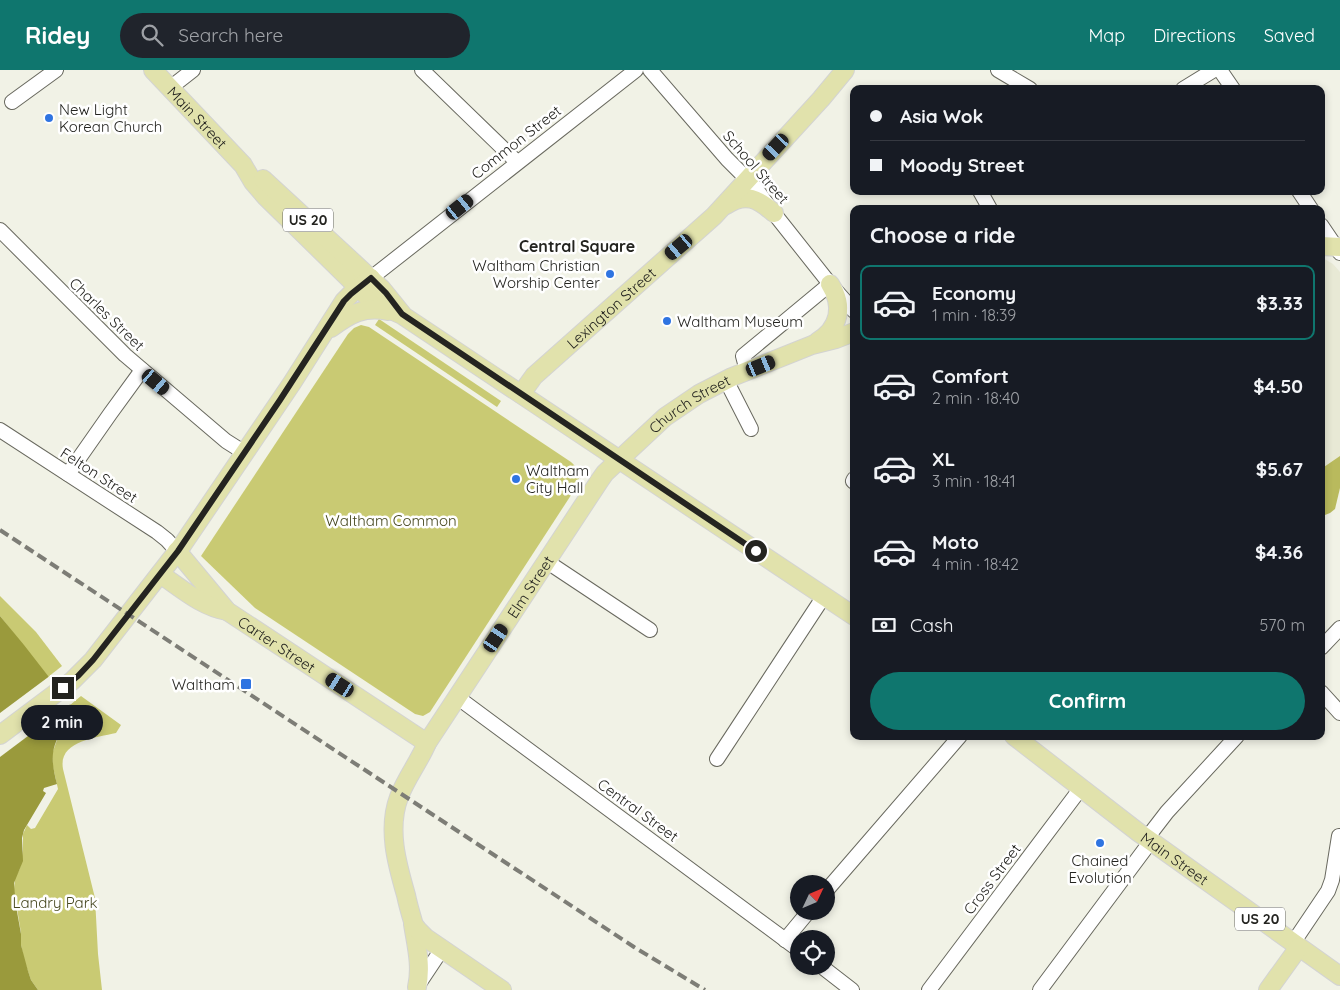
<!DOCTYPE html>
<html lang="en">
<head>
<meta charset="utf-8">
<style>
	body { margin:0; font-family:Quicksand,sans-serif; background:#20242c; color:#f1f3f6; height:100vh; display:flex; flex-direction:column; font-size:19px; white-space:nowrap }
	* { box-sizing:border-box; margin:0 }
	p { font-size:16px; color:#9ea1a6 }
	.icon { flex:none; width:28px; height:28px; fill:none; stroke:currentColor; stroke-width:2; stroke-linecap:round; stroke-linejoin:round }
	.map { position:relative; flex:1; overflow:hidden }
	.sheet { position:absolute; left:850px; top:135px; width:475px; height:535px; display:flex; flex-direction:column; background:#171b24; border-radius:10px; box-shadow:0 2px 8px #0003 }
	.sheet>* { flex:none }
	.guide { position:absolute; left:850px; top:15px; width:475px; height:110px; border-radius:10px; box-shadow:0 2px 8px #0003; display:grid; align-content:center; height:110px; padding:0 20px; background:#171b24 }
	.needle { width:32px; rotate:46deg }
	.buttons { position:absolute; left:790px; top:805px; display:grid; gap:10px }
	.buttons a { display:grid; place-items:center; width:45px; height:45px; border-radius:50%; background:#171b24; box-shadow:0 2px 8px #0003; font-size:25px }
	.end { position:absolute; width:22px; height:22px; margin:-11px; border:6px solid #242420; background:#fff; box-shadow:0 0 0 2px #fff }
	.from { border-radius:50% }
	.bubble { position:absolute; height:35px; border-radius:18px; background:#171b24; box-shadow:0 2px 8px #0003; font-size:16px; font-weight:800; line-height:35px; text-align:center }
	.car { position:absolute; width:15px; height:30px; margin:-15px -8px; border-radius:6px; box-shadow:0 0 4px 1px #0007; background:linear-gradient(#222 24%,#8ab4d8 0 40%,#222 0 76%,#8ab4d8 0 86%,#222 0) }
	.guide b { display:flex; align-items:center; gap:18px; height:48px; font-size:19px }
	.guide b+b { border-top:1px solid #363941 }
	.guide i { width:12px; height:12px; background:#f1f3f6 }
	ul { padding:0; list-style:none }
	li { display:flex; align-items:center; gap:15px; height:75px; margin:0 10px 8px; padding:0 10px; border:2px solid transparent; border-radius:10px }
	li div { flex:1 }
	li b { display:block; font-size:19px }
	li em { font-style:normal; font-weight:800 }
	li.active { border-color:#0f766e }
	li>.icon { width:45px; height:45px; stroke-width:1.5 }
	h2 { padding:0 20px; font-size:22px; line-height:60px }
	.pay { display:flex; align-items:center; gap:12px; height:55px; padding:0 20px; font-size:19px }
	.pay p { margin-inline-start:auto }
	.button { display:flex; gap:10px; margin-top:auto; padding:10px 20px }
	.button a { flex:1; height:58px; border-radius:30px; background:#0f766e; color:#fff; font-size:20px; font-weight:800; line-height:58px; text-align:center }
	header { display:flex; align-items:center; gap:30px; box-sizing:border-box; height:70px; padding:0 25px; background:#0f766e; color:#fff }
	header strong { font-size:24px }
	nav { display:flex; gap:28px; margin-inline-start:auto; font-size:18px }
	.search { width:350px; height:45px; background:#20242c; display:flex; align-items:center; gap:12px; box-sizing:border-box; padding:0 18px; border-radius:28px; color:#9ea1a6; font-size:19px }
	.map>svg:first-child { display:block }
	.built { fill:#e8e9d5 }
	.green { fill:#c9ca73 }
	.forest { fill:#b9ba5d }
	.water { fill:#9a9a3c }
	.pier { fill:#f1f2e6 }
	.lines { fill:none; stroke-linecap:round; stroke-linejoin:round }
	.minor-casing { stroke:#69695f; stroke-width:16 }
	.major-casing { stroke:#d3d3d2; stroke-width:20 }
	.minor { stroke:#fff; stroke-width:14 }
	.major { stroke:#e1e2ac; stroke-width:18 }
	.rail { stroke:#7d7d76; stroke-width:4; stroke-dasharray:10 5; stroke-linecap:butt }
	.route { stroke:#242420; stroke-width:6 }
	.poi-dot { fill:#2f74e1; stroke:#fff; stroke-width:2 }
	.labels { text-anchor:middle; dominant-baseline:central; stroke-width:5; stroke-linejoin:round; paint-order:stroke }
	.shield { fill:#fff; stroke:#666663; stroke-width:1 }
	.shield-label { font-size:14px; font-weight:bold; fill:#242420 }
	.poi-label { font-size:15px; fill:#242420; stroke:#fff; text-anchor:start }
	.street-label { font-size:15px; fill:#242420; stroke:#fff }
	.park-label { font-size:15px; fill:#474820; stroke:#fff }
	.neighbourhood-label { font-size:16px; font-weight:bold; fill:#242420; stroke:#fff }
</style>
</head>
<body>
<header>
<strong>Ridey</strong>
<div class="search"><svg class="icon" aria-label="search" viewBox="0 0 24 24"><circle cx="10" cy="10" r="6"/><path d="M15 15l6 6"/></svg>Search here</div>
<nav><a>Map</a><a>Directions</a><a>Saved</a></nav>
</header>
<div class="map">
<svg width="1340" height="920" viewBox="0 0 1340 920">
	<rect width="100%" height="100%" fill="#f1f2e6"/>
	<path class="built" d="M1321,187l12,7 7,8v191l-19,13z"/>
	<g class="green">
		<path d="M379,249l122,82 -4,6 -122,-82z"/>
		<path d="M361,255l8,2 202,135c9,8 10,17 4,27l-145,223 -7,4 -8,-2 -160,-106 -54,-52 147,-222 6,-6z"/>
		<path d="M0,526l36,36 26,34 -14,11 -48,-61z"/>
		<path d="M81,626l40,29 -5,8c-21,5 -58,8 -53,36l32,129 3,56 4,36h-64l-7,-10 -7,-20 -3,-15v-12l-7,-43 1,-12 5,-10 3,-18v-16l4,-9 4,4 4,-1 23,-39 -5,-22 -1,-13 9,-25 4,-2 10,1 5,-16 -7,-4 -3,-3z"/>
	</g>
	<path class="forest" d="M1340,386v32l-5,21 -5,4 -5,2 -4,-1v-45z"/>
	<path class="water" d="M0,546l24,29 49,63 7,4 -5,16 -10,-1 -2,1c-13,21 -12,33 -6,56l-13,4 -1,3 3,2 -22,37 -2,8 1,23 -9,22 2,23 5,28v11l7,26 3,9 7,10h-38z"/>
	<path class="pier" d="M51,605l21,28 -72,54v-44z"/>
	<g class="lines">
		<defs>
			<g id="minor">
				<path d="M422,0l95,92"/>
				<path d="M650,0l77,89 28,28 14,20 61,77 24,27"/>
				<path d="M998,0l32,19"/>
				<path d="M1220,0l13,19"/>
				<path d="M170,18l23,-18"/>
				<path d="M1183,19l31,-19"/>
				<path d="M12,32l44,-32"/>
				<path d="M980,121l10,18"/>
				<path d="M1299,121l12,18"/>
				<path d="M1321,155l19,28"/>
				<path d="M0,160l125,125 101,86 19,12"/>
				<path d="M371,208l265,-208"/>
				<path d="M747,301l-4,-15 87,-72"/>
				<path d="M726,310l25,49"/>
				<path d="M0,360l157,102 10,8 10,11"/>
				<path d="M68,404l42,-60 32,-44"/>
				<path d="M854,409l-1,2 1,1"/>
				<path d="M546,491l104,69"/>
				<path d="M1321,578l19,-20"/>
				<path d="M1321,622l19,21"/>
				<path d="M457,627l342,253"/>
				<path d="M717,689l107,-163"/>
				<path d="M1147,768l20,-26 70,-76"/>
				<path d="M826,821l134,-155"/>
				<path d="M785,870l24,-29"/>
				<path d="M1293,873l35,-52 4,-11 7,-44"/>
				<path d="M821,896l31,24"/>
				<path d="M418,915l24,-36"/>
				<path d="M929,920l152,-202"/>
				<path d="M1040,920l111,-149"/>
			</g>
			<g id="major">
				<path id="s1" d="M153,0l90,95 10,17 12,14 106,104 11,6 20,9 452,301"/>
				<path d="M263,109l118,109 21,26"/>
				<path d="M726,135c20,-13 32,-6 48,8"/>
				<path d="M1321,176l19,1"/>
				<path d="M331,258c19,-14 33,-22 57,-17"/>
				<path d="M817,272c23,-14 27,-36 13,-58"/>
				<path id="s2" d="M521,324l13,-18 180,-160 107,-117 24,-29"/>
				<path id="s3" d="M177,481l50,60 200,132"/>
				<path d="M160,504c21,14 42,33 67,37"/>
				<path d="M0,665l72,-54 21,-21 90,-116 109,-161 52,-82 7,-7 20,-16"/>
				<path id="s4" d="M1014,666l124,96 202,144"/>
				<path d="M413,854c3,20 9,42 4,63"/>
				<path id="s5" d="M502,920l-76,-52 -8,-8 -4,-5c-3,-10 -6,-20 -8,-30 -9,-31 -19,-66 -7,-98 7,-19 20,-35 28,-54l173,-263 5,-7 60,-56 34,-23 33,-17 80,-32 24,-6 18,-7"/>
				<path d="M1268,920l31,-43"/>
			</g>
		</defs>
		<use href="#minor" class="minor-casing"/>
		<use href="#major" class="major-casing"/>
		<use href="#minor" class="minor"/>
		<use href="#major" class="major"/>
		<path class="rail" d="M0,460l634,417 71,43"/>
	</g>
	<g class="lines">
		<path class="route" d="M63,618l15,-12 15,-16 85,-109 102,-151 64,-99 7,-7 20,-16 15,15 16,21 354,237"/>
	</g>
	<g class="poi-dot">
		<circle cx="49" cy="48" r="5"/>
		<circle cx="610" cy="204" r="5"/>
		<circle cx="667" cy="251" r="5"/>
		<circle cx="516" cy="409" r="5"/>
		<rect x="240" y="608" width="12" height="12" rx="2.5"/>
		<circle cx="1100" cy="773" r="5"/>
	</g>
	<g class="labels">
		<g class="shield">
			<rect x="283" y="138.5" width="50" height="23" rx="4"/>
			<rect x="1235" y="837.5" width="50" height="23" rx="4"/>
		</g>
		<g class="shield-label">
			<text x="308" y="150">US 20</text>
			<text x="1260" y="849">US 20</text>
		</g>
		<g class="poi-label">
			<text x="59" y="39">New Light<tspan x="59" dy="17">Korean Church</tspan></text>
			<text x="600" y="195" text-anchor="end">Waltham Christian<tspan x="600" dy="17">Worship Center</tspan></text>
			<text x="677" y="251">Waltham Museum</text>
			<text x="526" y="400">Waltham<tspan x="526" dy="17">City Hall</tspan></text>
			<text x="235" y="614" text-anchor="end">Waltham</text>
			<text x="1100" y="790" text-anchor="middle">Chained<tspan x="1100" dy="17">Evolution</tspan></text>
		</g>
		<g class="street-label">
			<text stroke="none"><textPath href="#s1" startOffset="65">Main Street</textPath></text>
			<text transform="translate(516 72) rotate(-38)">Common Street</text>
			<text transform="translate(756 97) rotate(49)">School Street</text>
			<text stroke="none"><textPath href="#s2" startOffset="125">Lexington Street</textPath></text>
			<text transform="translate(107 244) rotate(44)">Charles Street</text>
			<text stroke="none"><textPath href="#s5" startOffset="735">Church Street</textPath></text>
			<text transform="translate(99 405) rotate(33)">Felton Street</text>
			<text stroke="none"><textPath href="#s5" startOffset="489">Elm Street</textPath></text>
			<text stroke="none"><textPath href="#s3" startOffset="138">Carter Street</textPath></text>
			<text transform="translate(638 740) rotate(36)">Central Street</text>
			<text stroke="none"><textPath href="#s4" startOffset="202">Main Street</textPath></text>
			<text transform="translate(992 809) rotate(-53)">Cross Street</text>
		</g>
		<g class="park-label">
			<text x="391" y="450">Waltham Common</text>
			<text x="55" y="832">Landry Park</text>
		</g>
		<g class="neighbourhood-label">
			<text x="577" y="176">Central Square</text>
		</g>
	</g>
</svg>
<div class="buttons">
<a><svg class="needle" viewBox="-14 -14 28 28"><path d="M0-13l5 13h-10z" fill="#e53935"/><path d="M0 13l5-13h-10z" fill="#9ea1a6"/></svg></a>
<a><svg class="icon" aria-label="locate" viewBox="0 0 24 24"><circle cx="12" cy="12" r="6"/><path d="M12 2v4M12 18v4M2 12h4M18 12h4"/></svg></a>
</div>
<i class="end from" style="left:756px;top:481px"></i>
<i class="end" style="left:63px;top:618px"></i>
<div class="bubble" style="left:21px;top:635px;width:82px">2 min</div>
<i class="car" style="left:776px;top:77px;rotate:223deg"></i>
<i class="car" style="left:460px;top:137px;rotate:51deg"></i>
<i class="car" style="left:679px;top:177px;rotate:230deg"></i>
<i class="car" style="left:761px;top:296px;rotate:68deg"></i>
<i class="car" style="left:156px;top:312px;rotate:130deg"></i>
<i class="car" style="left:496px;top:568px;rotate:34deg"></i>
<i class="car" style="left:340px;top:615px;rotate:303deg"></i>
<div class="guide">
<b><i class="from"></i>Asia Wok</b>
<b><i></i>Moody Street</b>
</div>
<section class="sheet">
<h2>Choose a ride</h2>
<ul>
<li class="active"><svg class="icon" aria-label="car" viewBox="0 0 24 24"><path d="M5 17H2v-5l4-1 3-4h7l3 4 3 1v5h-3M9 17h6M6 11h13"/><circle cx="7" cy="17" r="2"/><circle cx="17" cy="17" r="2"/></svg><div><b>Economy</b><p>1 min · 18:39</p></div><em>$3.33</em></li>
<li><svg class="icon" aria-label="car" viewBox="0 0 24 24"><path d="M5 17H2v-5l4-1 3-4h7l3 4 3 1v5h-3M9 17h6M6 11h13"/><circle cx="7" cy="17" r="2"/><circle cx="17" cy="17" r="2"/></svg><div><b>Comfort</b><p>2 min · 18:40</p></div><em>$4.50</em></li>
<li><svg class="icon" aria-label="car" viewBox="0 0 24 24"><path d="M5 17H2v-5l4-1 3-4h7l3 4 3 1v5h-3M9 17h6M6 11h13"/><circle cx="7" cy="17" r="2"/><circle cx="17" cy="17" r="2"/></svg><div><b>XL</b><p>3 min · 18:41</p></div><em>$5.67</em></li>
<li><svg class="icon" aria-label="car" viewBox="0 0 24 24"><path d="M5 17H2v-5l4-1 3-4h7l3 4 3 1v5h-3M9 17h6M6 11h13"/><circle cx="7" cy="17" r="2"/><circle cx="17" cy="17" r="2"/></svg><div><b>Moto</b><p>4 min · 18:42</p></div><em>$4.36</em></li>
</ul>
<div class="pay"><svg class="icon" aria-label="cash" viewBox="0 0 24 24"><path d="M3 7h18v10H3z"/><circle cx="12" cy="12" r="2"/></svg>Cash<p>570 m</p></div>
<div class="button"><a>Confirm</a></div>
</section>
</div>
</body>
</html>
